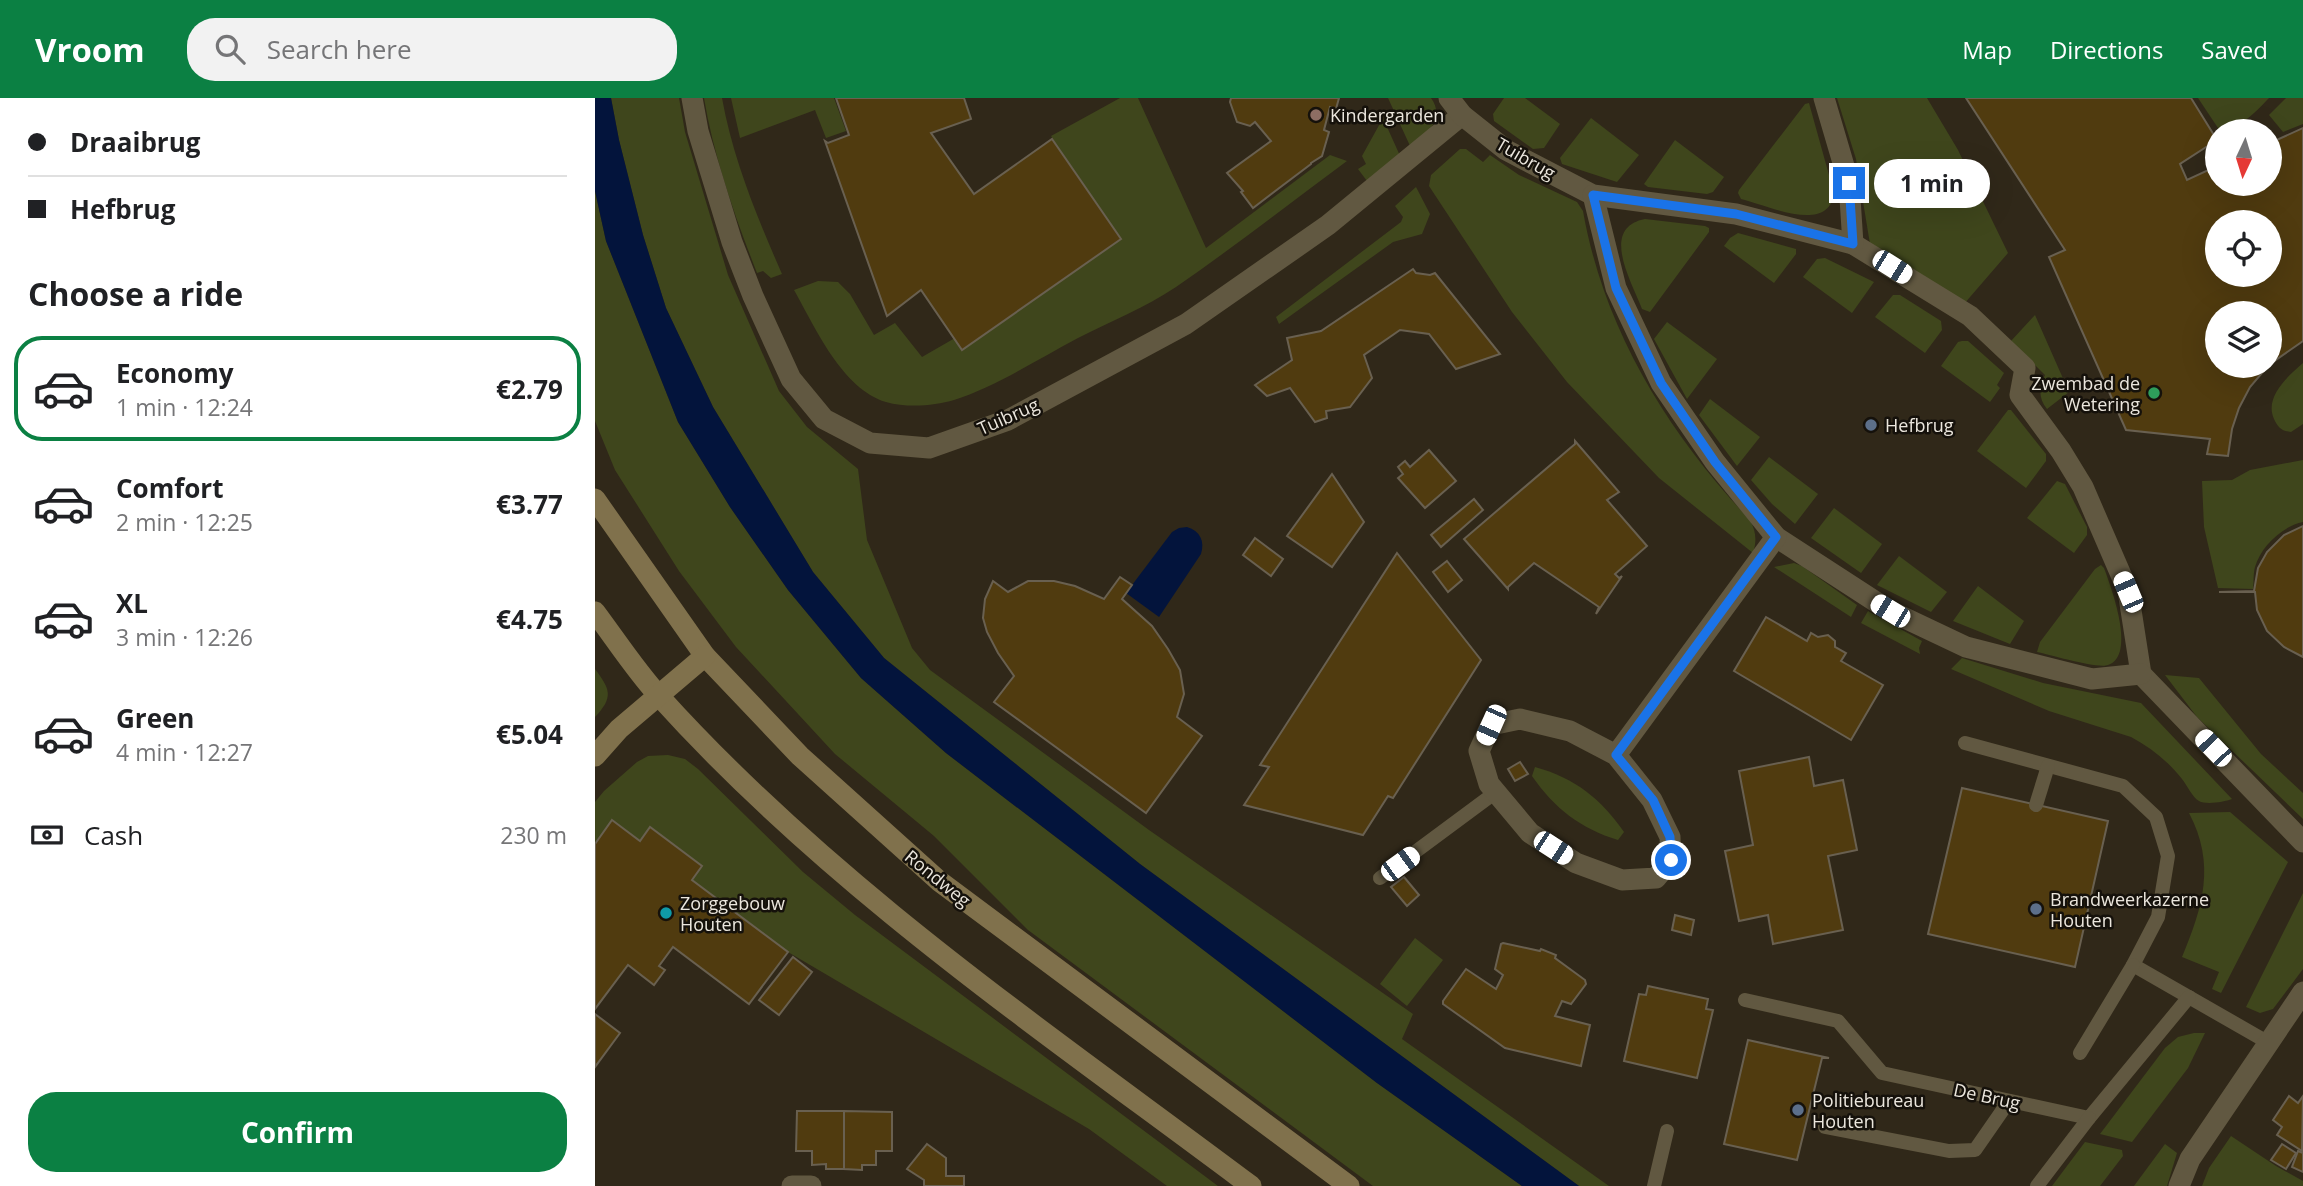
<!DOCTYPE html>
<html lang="en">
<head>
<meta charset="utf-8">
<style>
	body { margin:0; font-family:"Open Sans",sans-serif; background:#f2f2f2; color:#202124; height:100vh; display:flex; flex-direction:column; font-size:26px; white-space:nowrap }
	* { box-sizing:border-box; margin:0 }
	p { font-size:23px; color:#757577 }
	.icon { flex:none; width:38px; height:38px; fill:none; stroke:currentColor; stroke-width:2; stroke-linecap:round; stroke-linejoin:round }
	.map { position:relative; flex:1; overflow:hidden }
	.side { display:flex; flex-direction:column; background:#fff; width:595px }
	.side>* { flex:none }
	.hud { display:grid; align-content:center; height:154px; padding:0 28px; background:#fff }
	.needle { width:46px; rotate:184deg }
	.tools { position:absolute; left:1610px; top:21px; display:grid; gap:14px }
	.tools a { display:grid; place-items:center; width:77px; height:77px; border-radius:50%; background:#fff; box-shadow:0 7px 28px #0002; font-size:35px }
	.end { position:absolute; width:32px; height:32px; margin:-16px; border:9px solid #1a73e8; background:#fff; box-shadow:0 0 0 4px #fff }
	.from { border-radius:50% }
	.bubble { position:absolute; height:49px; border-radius:24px; background:#fff; box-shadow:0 7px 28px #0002; font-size:23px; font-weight:700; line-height:49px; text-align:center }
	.car { position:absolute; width:21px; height:42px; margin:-21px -10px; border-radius:9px; box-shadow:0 0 5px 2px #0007; background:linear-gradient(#fff 24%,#345 0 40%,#fff 0 76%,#345 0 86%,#fff 0) }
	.hud b { display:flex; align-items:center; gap:24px; height:66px; font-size:26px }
	.hud b+b { border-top:2px solid #e0e0e0 }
	.hud i { width:18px; height:18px; background:#202124 }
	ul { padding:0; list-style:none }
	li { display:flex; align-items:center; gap:21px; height:105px; margin:0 14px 10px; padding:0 14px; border:4px solid transparent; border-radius:28px }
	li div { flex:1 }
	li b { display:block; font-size:26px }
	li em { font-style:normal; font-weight:700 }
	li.current { border-color:#0b8043 }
	li>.icon { width:63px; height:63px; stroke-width:1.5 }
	h2 { padding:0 28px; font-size:32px; line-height:84px }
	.pay { display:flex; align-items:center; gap:18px; height:77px; padding:0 28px; font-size:26px }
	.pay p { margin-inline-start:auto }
	.action { display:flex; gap:14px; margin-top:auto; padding:14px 28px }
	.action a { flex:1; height:80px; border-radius:28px; background:#0b8043; color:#fff; font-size:28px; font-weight:700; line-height:80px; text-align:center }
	header { display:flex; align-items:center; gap:42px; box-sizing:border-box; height:98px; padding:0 35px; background:#0b8043; color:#fff }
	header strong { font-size:33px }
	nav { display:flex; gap:38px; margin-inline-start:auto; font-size:24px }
	.search { width:490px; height:63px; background:#f2f2f2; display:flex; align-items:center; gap:18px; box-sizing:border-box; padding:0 24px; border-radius:28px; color:#757577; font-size:26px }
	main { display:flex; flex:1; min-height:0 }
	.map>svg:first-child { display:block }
	.green { fill:#3f461c }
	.water { fill:#03143c }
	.building { fill:#503b0f; stroke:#696050; stroke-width:2; fill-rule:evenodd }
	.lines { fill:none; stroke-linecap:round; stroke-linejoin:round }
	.lane { stroke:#615841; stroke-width:14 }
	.street { stroke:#615841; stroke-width:21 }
	.secondary { stroke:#80714c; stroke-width:21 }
	.route { stroke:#1a73e8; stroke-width:9 }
	.education-dot { fill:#8d6e63; stroke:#15110b; stroke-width:2.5 }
	.leisure-dot { fill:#2e9e5b; stroke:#15110b; stroke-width:2.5 }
	.service-dot { fill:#5c6f8a; stroke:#15110b; stroke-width:2.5 }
	.culture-dot { fill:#0f9aa8; stroke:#15110b; stroke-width:2.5 }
	.labels { text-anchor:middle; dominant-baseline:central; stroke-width:5; stroke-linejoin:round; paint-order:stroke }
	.poi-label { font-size:18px; fill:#ebe6dd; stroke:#15110b; text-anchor:start }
	.street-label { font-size:18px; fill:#ebe6dd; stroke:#15110b }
</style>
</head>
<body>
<header>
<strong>Vroom</strong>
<div class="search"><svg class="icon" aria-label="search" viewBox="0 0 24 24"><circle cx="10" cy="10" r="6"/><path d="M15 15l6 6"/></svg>Search here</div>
<nav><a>Map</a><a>Directions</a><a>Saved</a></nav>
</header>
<main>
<section class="side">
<div class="hud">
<b><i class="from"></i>Draaibrug</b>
<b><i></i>Hefbrug</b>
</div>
<h2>Choose a ride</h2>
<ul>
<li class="current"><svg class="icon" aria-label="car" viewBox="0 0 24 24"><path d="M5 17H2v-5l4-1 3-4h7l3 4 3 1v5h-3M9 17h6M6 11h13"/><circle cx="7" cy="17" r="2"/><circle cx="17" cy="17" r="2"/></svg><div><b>Economy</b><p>1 min · 12:24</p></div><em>€2.79</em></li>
<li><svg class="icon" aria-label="car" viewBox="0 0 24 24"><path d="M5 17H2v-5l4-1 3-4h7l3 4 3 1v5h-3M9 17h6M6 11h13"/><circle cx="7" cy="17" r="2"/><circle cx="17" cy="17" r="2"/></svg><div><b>Comfort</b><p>2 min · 12:25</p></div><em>€3.77</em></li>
<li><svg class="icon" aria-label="car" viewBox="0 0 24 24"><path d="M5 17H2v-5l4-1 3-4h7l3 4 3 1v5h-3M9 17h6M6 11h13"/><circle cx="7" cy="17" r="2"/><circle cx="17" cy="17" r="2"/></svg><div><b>XL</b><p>3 min · 12:26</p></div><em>€4.75</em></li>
<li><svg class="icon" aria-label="car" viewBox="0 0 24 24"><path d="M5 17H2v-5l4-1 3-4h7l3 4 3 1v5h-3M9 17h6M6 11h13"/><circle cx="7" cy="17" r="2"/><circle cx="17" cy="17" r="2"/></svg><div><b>Green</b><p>4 min · 12:27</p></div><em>€5.04</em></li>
</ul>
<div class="pay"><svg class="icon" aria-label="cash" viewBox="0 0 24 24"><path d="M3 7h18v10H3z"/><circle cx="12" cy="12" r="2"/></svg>Cash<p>230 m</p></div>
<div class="action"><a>Confirm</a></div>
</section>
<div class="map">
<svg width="1708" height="1088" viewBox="0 0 1708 1088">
	<rect width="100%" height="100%" fill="#302819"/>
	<g class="green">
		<path d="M16,0h68l6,34 43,143 51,116 28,36 51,42 9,71 45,108 18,22 219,160 264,184 -11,25 207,147h-30l-439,-322 -256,-206 -71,-86 -100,-165 -47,-99 -23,-73 -24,-95z"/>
		<path d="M109,0h18c11,61 35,119 60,176l-11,4 -8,-7 -6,2c-22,-56 -43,-115 -53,-175z"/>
		<path d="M136,0h103l12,33 -20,7 -11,-28 -75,28z"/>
		<path d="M525,0h18l68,150 124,-93 17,6c-57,42 -113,86 -171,126 -30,20 -66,35 -98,51 -40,21 -81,48 -124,62 -20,6 -47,8 -68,2 -44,-13 -71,-75 -92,-112l24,-9 20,1 12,12 24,41 21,-12 27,34 33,-19 8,11 158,-110 -70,-103z"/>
		<path d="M793,0h43c15,21 -5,36 -20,50z"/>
		<path d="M909,0h21l35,26 -16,24 -11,1 -39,-28 -1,-7z"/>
		<path d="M1242,0h90l31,52 50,103 -44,51 -94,-60 -14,-85z"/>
		<path d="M1603,0h71c-11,12 -32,33 -49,33z"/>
		<path d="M1691,0h17v26l-20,8 -14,-17z"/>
		<path d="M1214,5l25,90c-5,42 -67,12 -93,6l-3,-6 1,-3 66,-86z"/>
		<path d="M788,20l18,40 -31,27 -12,-16 8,-5 -4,-8z"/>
		<path d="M996,20l48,37 -22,27 -55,-18 -2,-6z"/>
		<path d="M1080,42l49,37 -11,15 -6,2 -59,-7 -4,-3z"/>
		<path d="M865,51h6l17,13 7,-7 29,20 58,27 6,9c21,119 85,222 167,309 6,11 7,21 3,33l-94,-75 -92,-96 -55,-70 -83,-126 2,-11z"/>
		<path d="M821,89l14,27 -8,20 -29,8 -114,82 -3,-7 125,-95 2,-5 -8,-11z"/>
		<path d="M0,93l11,50 72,181 52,85 58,83 73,88 85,75 431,330 145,103h-149l-345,-256 -94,-94 -99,-82 -99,-107 -57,-76 -64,-101 -20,-49z"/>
		<path d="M1050,121l60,7 4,2v4l-59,80 -8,-3c-10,-27 -43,-81 3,-90z"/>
		<path d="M1143,135l58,16v5l-22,29 -50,-37 6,-8z"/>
		<path d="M1230,160l49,24 -22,31 -49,-36 14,-18z"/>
		<path d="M1298,197h7l41,26 1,9 -17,23 -50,-36z"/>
		<path d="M1440,217l34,77 -22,17c-9,-11 -8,-22 -2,-34l-34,-34z"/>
		<path d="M1072,224l50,37 -30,40 -33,-60z"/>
		<path d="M1367,243h6l36,32 -7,12 3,3 -10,14 -49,-36 17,-24z"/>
		<path d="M1708,265v61l-12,8c-9,-1 -13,-4 -17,-13 -10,-22 14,-43 29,-56z"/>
		<path d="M1115,301l50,38 -23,29 -38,-51z"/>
		<path d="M1413,312h3l35,44v7l-20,27 -49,-37z"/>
		<path d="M1174,359l49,37 -23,30 -23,-20 -21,-24z"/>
		<path d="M1708,362v62c-20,4 -42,24 -48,45 -2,7 -1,15 -2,22l-35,-1 -14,-61 -2,-46 30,-1 18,-10z"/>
		<path d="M1462,383l8,3 22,43v8l-13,18 -47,-35z"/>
		<path d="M1239,410l48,36 -21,29 -50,-35z"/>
		<path d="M1304,458l48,36 -16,20 -54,-27z"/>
		<path d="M1199,465l8,3 55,39 -6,12 -77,-50z"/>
		<path d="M1506,467l3,3c7,19 33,88 4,97 -10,4 -57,-10 -71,-13l3,-10 55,-73z"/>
		<path d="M1383,488l46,35 -14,23 -57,-23z"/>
		<path d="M1273,513l54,30 -3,7 1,6 -59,-31z"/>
		<path d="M1367,560l81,25 98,20 91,96c-8,3 -26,6 -33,2 -7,-4 -12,-16 -17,-22 -14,-18 -32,-32 -51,-42l-82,-26 -98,-42z"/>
		<path d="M0,571c15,20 19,28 0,48z"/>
		<path d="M1570,577l34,3 62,76 42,39v26l-106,-102z"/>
		<path d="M73,657l17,4 13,10 105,103 52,43 363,271h-51l-78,-57 -301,-177 -96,-72 10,-14 -51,-38 -11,13 -28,-20 -17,23v-42l9,-11 33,-29 11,-6z"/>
		<path d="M940,669c40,11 66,32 89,65l-6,8c-37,-11 -64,-32 -86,-64z"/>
		<path d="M1635,714l58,50 -67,131 -9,-4 7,-17 -37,-15c21,-50 34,-93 7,-144z"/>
		<path d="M1708,795v76l-30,40 -13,4 -14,-6z"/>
		<path d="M820,840l28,22 -36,46 -27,-22z"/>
		<path d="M1599,935h11l-17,35 -56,74 -32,-8 65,-86 13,-11z"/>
		<path d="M1636,1038l45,30 27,15v5h-101l7,-18z"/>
		<path d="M1490,1044l37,8 1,6 -23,30h-48z"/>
		<path d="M1570,1046l12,9 -10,33h-33z"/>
	</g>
	<g class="water">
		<path d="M0,0h16l8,42 24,95 23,73 47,99 100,165 71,86 256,206 439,322h-57l-145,-103 -431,-330 -85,-75 -73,-88 -58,-83 -52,-85 -72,-181 -11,-50z"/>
		<path d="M592,429c13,4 18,14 14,27l-42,63 -33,-24 46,-61 7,-4z"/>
	</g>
	<g class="building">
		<path d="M241,0h128l7,21 -40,14 43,61 78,-55 69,100 -159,111 -41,-60 -34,26 -62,-175 3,2 21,-8z"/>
		<path d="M636,0h108l-3,11 -6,-2 -6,23 5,2 -7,24 -11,7v1l-58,44 -12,-16 2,-1 -16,-18 44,-32 -16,-19 -5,4 -13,-4 -7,-20z"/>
		<path d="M1371,0h225l26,42 -37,24 7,16 30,-14v18h53v-41l33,-15v213l-33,23v-51h-53v53h51l-18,21 -11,21 -7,21 -4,27 -21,-2 3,-15 -84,-9 -77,-173 16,-7zM1622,124h53v53h-53z"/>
		<path d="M818,171l3,4 14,2 5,-2 65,81 -44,15 -27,-35 -29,-4 -36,25 8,23 -22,29 -24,4 1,7 -12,4 -25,-34 -23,8 -12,-11 37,-25 -5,-22 34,-7z"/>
		<path d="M980,343l44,51 -12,8 40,46 -32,28 4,4 3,-2 -26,38 3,-7 -65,-44 -26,24v2l-44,-50 111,-95z"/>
		<path d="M834,352l27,31 -31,27 -27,-30 5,-4 -5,-7 7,-6 5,6z"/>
		<path d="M737,376l32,48 -32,45 -45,-31z"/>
		<path d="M879,401l9,11 -42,37 -10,-12z"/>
		<path d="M1708,428v131l-19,-10 -17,-16 -10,-21 -2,-18h-36l35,-1 4,-23 9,-16 17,-17z"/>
		<path d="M660,440l28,21 -12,17 -28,-21z"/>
		<path d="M802,455l84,107 -88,138 -5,-2 -25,39 -119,-30 25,-38 -9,-2z"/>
		<path d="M852,463l15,19 -14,12 -15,-20z"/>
		<path d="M525,479l12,8 -10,14 30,27 16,23 12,21 4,24 -7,23 25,19 -56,77 -152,-111 20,-26 -16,-23 -11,-21 -4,-14 2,-19 8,-18 15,11 20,-11h26l21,5 29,13z"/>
		<path d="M1171,519l41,24 4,-8 7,4 10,-2 7,6v6l11,6 -5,8 42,24 -32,55 -117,-69z"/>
		<path d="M1214,659l5,29 29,-6 14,70 -29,6 15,74 -70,14 -5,-29 -29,6 -14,-70 28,-6 -14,-74z"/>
		<path d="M925,664l8,12 -13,7 -7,-12z"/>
		<path d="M1367,690l146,33 -33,146 -147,-33z"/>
		<path d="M17,722l28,21 10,-14 52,39 -10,14 96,72 -39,52 -76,-57 -14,19 6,4 -11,15 -26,-20 -33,44v-165z"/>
		<path d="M809,779l15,18 -12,11 -16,-19z"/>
		<path d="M1080,817l19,5 -3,15 -19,-5z"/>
		<path d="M908,845l37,8 1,-2 15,6 -1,3 30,22 1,4 -15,20 -9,-3 -7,15 35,9 -9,41 -76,-18 -62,-44v-3l23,-32 30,20 7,-14 -8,-6 6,-25z"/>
		<path d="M198,859l19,15 -33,43 -20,-15z"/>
		<path d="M1053,888l60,13 -2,10 7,1 -16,68 -73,-17 15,-67 7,1z"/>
		<path d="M0,916l25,19 -25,34z"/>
		<path d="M1153,942l81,18h-7l-25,102 -73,-16z"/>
		<path d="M1694,998l9,7 5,-7 -1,55 -25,-16 5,-8 -9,-7z"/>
		<path d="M202,1013h47v58h-18v-5l-14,1v-14h-16z"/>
		<path d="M249,1013l48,1v39h-16v14h-14v5l-18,-1z"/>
		<path d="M332,1046l19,14v18h18v10h-40v-6l-17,-11z"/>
		<path d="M1687,1046l14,9 -10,16 -15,-9z"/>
		<path d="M1703,1053l5,2v19l-11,-5z"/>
	</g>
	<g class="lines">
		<g class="lane">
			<path d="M1370,645l158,43 33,31 12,39 -10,61 -25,48 136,78"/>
			<path d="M1441,707l12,-39"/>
			<path d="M785,780l116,-86"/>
			<path d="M1150,902l93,21 44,52 207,45 100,-121"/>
			<path d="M1485,955l53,-88"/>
			<path d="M1230,1029l124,24 26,-1 34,-49"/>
			<path d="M1059,1088l13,-55"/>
			<path d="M1442,1088l52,-68"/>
		</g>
		<g class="street">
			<path d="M97,0l6,33 34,111 21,54 38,83 33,40 46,24 59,5 79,-28 178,-96 142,-99 134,-110"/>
			<path d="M854,0l13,17 44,35 87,45 143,19 117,30 117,72 55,52 -5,27 41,56 22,36 45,104 13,83 162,168"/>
			<path d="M1229,0l25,85 4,61"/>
			<path d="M998,97l23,93 45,95 54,79 61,75 114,74 76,36 126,32 49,-5"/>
			<path d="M1021,657l36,45 18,37 1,23 -15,18 -34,2 -46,-17 -46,-30 -41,-49 -10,-33 12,-26 29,-6 50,12 46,24 160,-218"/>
			<path d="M197,1088h19"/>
			<path d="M1584,1088l11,-27 113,-167"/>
		</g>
		<g class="secondary">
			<path d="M0,401l110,157 95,100 139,125 410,305"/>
			<path d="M0,514c21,28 41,59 64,84 172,191 388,337 592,490"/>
			<path d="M0,658l24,-27 86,-73"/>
		</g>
	</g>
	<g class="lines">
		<path class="route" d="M1076,762l-1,-23 -17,-37 -37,-45 160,-218 -61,-75 -54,-79 -45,-95 -23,-93 143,19 117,30 -4,-61"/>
	</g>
	<circle class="education-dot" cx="721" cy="17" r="7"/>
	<circle class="leisure-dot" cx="1559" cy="295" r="7"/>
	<g class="service-dot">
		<circle cx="1276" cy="327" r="7"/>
		<circle cx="1441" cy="811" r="7"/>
		<circle cx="1203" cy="1012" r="7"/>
	</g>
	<circle class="culture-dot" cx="71" cy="815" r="7"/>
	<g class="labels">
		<g class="poi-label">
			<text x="735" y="17">Kindergarden</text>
			<text x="1545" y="285" text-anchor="end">Zwembad de<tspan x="1545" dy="21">Wetering</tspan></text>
			<text x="1290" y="327">Hefbrug</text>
			<text x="1455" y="801">Brandweerkazerne<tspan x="1455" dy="21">Houten</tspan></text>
			<text x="85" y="805">Zorggebouw<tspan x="85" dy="21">Houten</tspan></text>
			<text x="1217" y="1002">Politiebureau<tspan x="1217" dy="21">Houten</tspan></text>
		</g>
		<g class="street-label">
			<text transform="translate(931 60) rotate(30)">Tuibrug</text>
			<text transform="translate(413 318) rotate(-24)">Tuibrug</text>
			<text transform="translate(343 780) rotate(39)">Rondweg</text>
			<text transform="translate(1392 998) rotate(12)">De Brug</text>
		</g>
	</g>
</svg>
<div class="tools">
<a><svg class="needle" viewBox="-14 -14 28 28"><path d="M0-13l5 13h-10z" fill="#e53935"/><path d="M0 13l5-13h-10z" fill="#757577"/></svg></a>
<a><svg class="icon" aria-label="locate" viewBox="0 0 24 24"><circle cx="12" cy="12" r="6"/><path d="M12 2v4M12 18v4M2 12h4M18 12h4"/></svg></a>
<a><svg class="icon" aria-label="layers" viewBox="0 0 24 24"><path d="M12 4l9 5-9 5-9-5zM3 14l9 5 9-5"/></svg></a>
</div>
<i class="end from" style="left:1076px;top:762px"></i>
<i class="end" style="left:1254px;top:85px"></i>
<div class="bubble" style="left:1279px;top:61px;width:116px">1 min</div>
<i class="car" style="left:1297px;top:169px;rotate:122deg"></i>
<i class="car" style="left:1533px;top:494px;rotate:337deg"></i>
<i class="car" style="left:1295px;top:513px;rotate:301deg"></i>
<i class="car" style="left:896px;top:627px;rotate:204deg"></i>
<i class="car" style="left:1618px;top:650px;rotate:316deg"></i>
<i class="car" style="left:958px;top:750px;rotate:123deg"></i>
<i class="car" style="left:805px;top:766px;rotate:54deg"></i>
</div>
</main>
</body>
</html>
